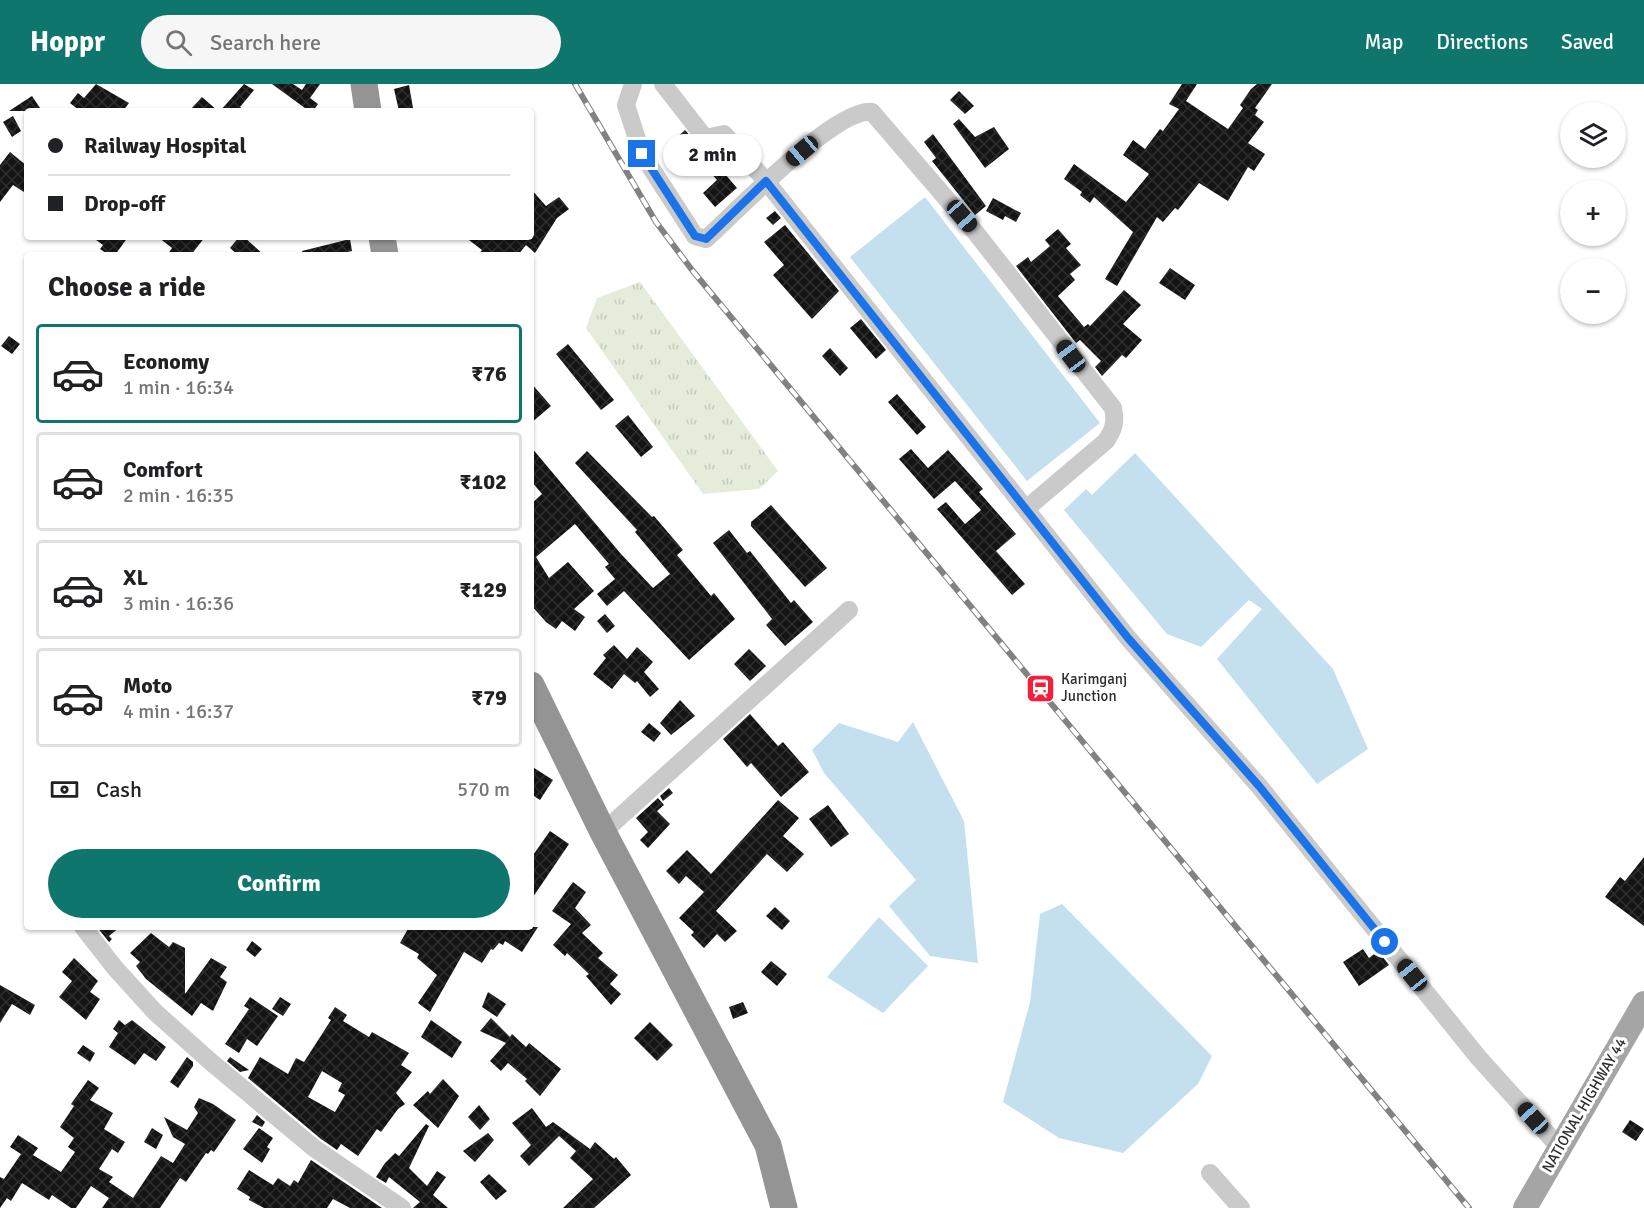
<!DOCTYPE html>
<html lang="en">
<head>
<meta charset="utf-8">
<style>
	body { margin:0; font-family:Signika,sans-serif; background:#f6f6f6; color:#202124; height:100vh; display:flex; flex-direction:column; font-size:22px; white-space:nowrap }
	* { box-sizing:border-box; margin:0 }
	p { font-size:20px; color:#757577 }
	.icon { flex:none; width:33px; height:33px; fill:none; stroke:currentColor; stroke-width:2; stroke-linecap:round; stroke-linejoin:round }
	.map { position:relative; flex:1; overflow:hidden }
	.sheet { position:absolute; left:24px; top:168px; width:510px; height:678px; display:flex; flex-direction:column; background:#fff; border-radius:6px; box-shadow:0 2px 4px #0004 }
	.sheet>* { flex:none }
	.guide { position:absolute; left:24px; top:24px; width:510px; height:132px; border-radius:6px; box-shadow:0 2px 4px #0004; display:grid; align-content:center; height:132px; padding:0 24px; background:#fff }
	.controls { position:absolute; left:1560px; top:18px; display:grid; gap:12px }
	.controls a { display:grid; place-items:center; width:66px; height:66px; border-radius:50%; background:#fff; box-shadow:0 2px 4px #0004; font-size:30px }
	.end { position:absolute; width:27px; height:27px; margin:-14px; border:8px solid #1a73e8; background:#fff; box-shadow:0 0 0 3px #fff }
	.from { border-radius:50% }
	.bubble { position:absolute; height:42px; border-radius:21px; background:#fff; box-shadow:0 2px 4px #0004; font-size:20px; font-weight:700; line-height:42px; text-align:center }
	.car { position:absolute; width:18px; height:36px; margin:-18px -9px; border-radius:8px; box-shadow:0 0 4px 2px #0007; background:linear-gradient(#222 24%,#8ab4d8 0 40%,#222 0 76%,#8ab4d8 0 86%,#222 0) }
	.guide b { display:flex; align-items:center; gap:21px; height:57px; font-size:22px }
	.guide b+b { border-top:2px solid #e0e0e0 }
	.guide i { width:15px; height:15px; background:#202124 }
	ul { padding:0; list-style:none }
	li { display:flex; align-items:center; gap:18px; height:99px; margin:0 12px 9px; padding:0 12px; border:3px solid #e0e0e0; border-radius:6px }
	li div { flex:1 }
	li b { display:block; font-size:22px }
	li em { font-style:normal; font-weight:700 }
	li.selected { border-color:#0f766e }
	li>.icon { width:54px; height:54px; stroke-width:1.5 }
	h2 { padding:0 24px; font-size:27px; line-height:72px }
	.pay { display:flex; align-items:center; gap:15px; height:66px; padding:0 24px; font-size:22px }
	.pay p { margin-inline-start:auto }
	.cta { display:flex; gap:12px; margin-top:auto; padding:12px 24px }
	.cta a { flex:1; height:69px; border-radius:36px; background:#0f766e; color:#fff; font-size:24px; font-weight:700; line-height:69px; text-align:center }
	header { display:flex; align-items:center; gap:36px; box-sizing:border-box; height:84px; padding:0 30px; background:#0f766e; color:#fff }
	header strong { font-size:28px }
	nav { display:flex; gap:33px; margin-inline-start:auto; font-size:21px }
	.search { width:420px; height:54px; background:#f6f6f6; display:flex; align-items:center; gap:15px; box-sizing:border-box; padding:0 21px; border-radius:33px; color:#757577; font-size:22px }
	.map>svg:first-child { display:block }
	.grass { fill:url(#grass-tufts) }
	.water { fill:#c4e0ee }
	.building { fill:url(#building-cross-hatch); fill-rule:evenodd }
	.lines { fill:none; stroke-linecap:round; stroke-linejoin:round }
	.minor { stroke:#cacaca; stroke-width:18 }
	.major { stroke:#a5a5a5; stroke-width:24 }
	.highway { stroke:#949494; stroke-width:27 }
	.rail-casing { stroke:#828282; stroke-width:6 }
	.rail { stroke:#fff; stroke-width:4; stroke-dasharray:11; stroke-linecap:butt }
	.route { stroke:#1a73e8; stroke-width:8 }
	.labels { text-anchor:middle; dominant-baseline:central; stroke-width:6; stroke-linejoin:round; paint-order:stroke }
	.poi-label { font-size:15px; fill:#2d2d2d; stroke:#fff; text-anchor:start }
	.street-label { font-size:15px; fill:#2d2d2d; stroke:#fff }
</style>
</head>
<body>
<header>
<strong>Hoppr</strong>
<div class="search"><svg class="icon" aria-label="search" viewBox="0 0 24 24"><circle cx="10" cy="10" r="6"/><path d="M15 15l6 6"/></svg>Search here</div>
<nav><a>Map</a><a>Directions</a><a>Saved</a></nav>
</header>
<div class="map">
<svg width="1644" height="1124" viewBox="0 0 1644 1124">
	<defs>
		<pattern id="grass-tufts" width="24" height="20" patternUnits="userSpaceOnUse" patternTransform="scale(1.5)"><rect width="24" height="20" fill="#e5ecd9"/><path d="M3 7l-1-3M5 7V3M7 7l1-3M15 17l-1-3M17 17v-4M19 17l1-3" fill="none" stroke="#c5cbbb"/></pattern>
		<pattern id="building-cross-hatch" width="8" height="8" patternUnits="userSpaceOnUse" patternTransform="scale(1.5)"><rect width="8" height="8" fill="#141414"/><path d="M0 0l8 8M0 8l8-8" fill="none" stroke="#2e2e2e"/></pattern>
	</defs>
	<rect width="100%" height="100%" fill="#fff"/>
	<path class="grass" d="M640,198l138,189 -19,18 -56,5 -117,-166 11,-30z"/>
	<g class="water">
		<path d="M925,113l175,226 -73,58 -177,-224z"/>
		<path d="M1135,369l198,216 35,80 -51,35 -100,-125 45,-50 -13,-9 -48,47 -34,-13 -103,-124 22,-21 6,6z"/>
		<path d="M913,638l51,99 14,142 -48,-7 -41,-50 27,-26 -92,-107 -12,-23 27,-27 59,19z"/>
		<path d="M1062,820l150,152 -14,28 -75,69 -64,-15 -56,-36 27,-100 10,-88z"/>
		<path d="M879,833l49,49 -45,47 -56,-36z"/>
	</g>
	<g class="building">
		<path d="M96,0l33,19 -6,8h-43l-10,-8 8,-10 6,5z"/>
		<path d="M244,0l10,6 -14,17 6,4h-26z"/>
		<path d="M272,0h21l9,6 4,-6h14l-10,14 8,6 -5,7h-4z"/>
		<path d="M1182,0h15l-11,17 42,28 15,-21 -3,-3 11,-16 6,-5h15l-17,24 3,2 -3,5 9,7 -16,21 17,11 -11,17 -6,-4 -20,34 -29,-18 -21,27 -3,-2 -12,14 -6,-5 -40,69 -12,-7 28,-47 -39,-35 -4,6 -10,-8 2,-3 -18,-13 10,-15 52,38 23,-28 -26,-19 10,-15 12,9 15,-20 3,2 16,-22 -10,-5z"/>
		<path d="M409,1l4,23 -14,3 -5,-22z"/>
		<path d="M959,7l15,15 -9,8 -15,-14z"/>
		<path d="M32,12l10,15h-33z"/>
		<path d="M202,13l16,14h-29z"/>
		<path d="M13,32l8,15 -9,6 -9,-15z"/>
		<path d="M959,35l16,18 19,-10 15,22 -24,19 -32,-44z"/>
		<path d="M685,46l16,18 15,-1 5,7 -8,6 24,28 -22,19 -12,-14 14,-13 -28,-32 -5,4 -10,-12z"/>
		<path d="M933,50l53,72 -11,9 -43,-54 4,-3 -12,-16z"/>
		<path d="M10,68l17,14v28l-14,-9 -13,17v-37z"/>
		<path d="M531,105l15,17 13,-9 10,12 -12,9 -22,35 -9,-8 -8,10h-40l4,-5 -17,-13h66z"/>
		<path d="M993,114l28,15 -5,9 -11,-6 -2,4 -17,-9z"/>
		<path d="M775,127l6,7 -8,7 -7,-7z"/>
		<path d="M785,141l54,66 -27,28 -39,-44 11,-10 -20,-23z"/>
		<path d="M1058,145l13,15 -5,4 15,17 -11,9 5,6 -17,16 26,31 4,-3 2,2 34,-36 17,15 -18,19 19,16 -16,18 -4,-3 -20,21 -7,-9 6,-6 -21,-21 -4,3 -60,-77 12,-9 3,5 19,-16 -5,-6z"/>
		<path d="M92,153h36l-13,18h-6l-9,-6 3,-4z"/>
		<path d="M158,153h47l-14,18h-24l5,-7z"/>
		<path d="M239,153h5l20,18h-26l-8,-7z"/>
		<path d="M350,155l2,12 -18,4h-31l-1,-4z"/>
		<path d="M1170,184l25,17 -10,15 -26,-17z"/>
		<path d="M861,235l25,31 -10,9 -26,-31z"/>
		<path d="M9,252l11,8 -8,10 -11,-8z"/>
		<path d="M568,260l46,56 -13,10 -45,-56z"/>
		<path d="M830,264l18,20 -8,8 -18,-20z"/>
		<path d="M531,299l20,23 -20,17z"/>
		<path d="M897,310l29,33 -9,8 -29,-33z"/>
		<path d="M628,331l25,32 -12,10 -26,-31z"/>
		<path d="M531,363l90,107 32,34 17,-14 -35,-42 2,-2 -62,-67 12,-12 65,66 2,-1 29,34 -6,5 34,41 3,-3 21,26 -46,41 -65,-69 -17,15 -10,-12 18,-15 -10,-12 4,-3 -34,-40 -39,33 13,21 19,-16 26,29 -20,18 11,8 -10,14 -13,-10 -6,8 -10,-7 -15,-17v-101l11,-10 -11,-13z"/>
		<path d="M911,365l17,19 20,-18 35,39 -4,3 37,42 -20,17 29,33 -13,11 -75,-86 9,-7 19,22 16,-14 -26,-29 -21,18 -35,-40z"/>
		<path d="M771,421l56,63 -22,19 -54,-61v-4z"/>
		<path d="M729,446l18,23 3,-2 41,52 3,-3 19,22 -28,24 -19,-21 6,-6 -59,-76z"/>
		<path d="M605,530l10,12 -8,7 -10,-12z"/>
		<path d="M614,561l13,14 10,-12 16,15 -9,10 15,17 -9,8 -13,-16 -2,2 -11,-9 -12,15 -19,-15 13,-16 -3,-3z"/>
		<path d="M749,565l17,17 -16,15 -16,-17z"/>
		<path d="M680,616l15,16 -24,19 -11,-12z"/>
		<path d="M750,630l28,32 5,-4 26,30 -28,25 -30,-34 -4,4 -24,-28z"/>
		<path d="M649,639l12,10 -7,9 -13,-10z"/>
		<path d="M531,682l22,14 -13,20 -9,-6z"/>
		<path d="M669,704l4,5 -10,8 -3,-5z"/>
		<path d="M658,714l6,7 -7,6 13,13 -22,24 -8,-8 8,-8 -12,-14z"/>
		<path d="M778,716l21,18 -16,18 21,18 -17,18 -20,-18 -51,57 21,20 -12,11 -8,-8 -13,14 -13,-13 3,-3 -15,-14 25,-26 -18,-16 -7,8 -13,-13 21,-21 24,24z"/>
		<path d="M828,721l21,29 -18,13 -22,-28z"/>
		<path d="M550,747l19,13 -38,56v-42z"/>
		<path d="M1644,773v69l-39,-29 15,-20 5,4z"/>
		<path d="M573,798l13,10 -11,16 16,17 -9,8 21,20 -5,5 20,17 -8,9 11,10 -10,11 -25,-29 3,-2 -22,-21 -2,3 -12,-11 18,-21 -19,-13z"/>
		<path d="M775,823l15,14 -8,9 -16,-14z"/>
		<path d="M97,843h23l-11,9 3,3 -3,3z"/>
		<path d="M409,843h129l-16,25 -17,-11 -2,4 -4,-2 -6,7 -2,-1 -9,14 -18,-11 -34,60 -12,-9 19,-28 -20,-17 2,-4 -19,-11z"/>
		<path d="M151,849l18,14 4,-5 12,6v46l26,-36 16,9 -7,10 7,5 -14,29 -12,-8 -9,13 -46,-37 -10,-13 4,-4 -10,-9z"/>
		<path d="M252,857l10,8 -7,8 -9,-7z"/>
		<path d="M1363,865l6,9 9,-7 11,14 -30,21 -16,-24z"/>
		<path d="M74,874l24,23 -8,11 10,7 -14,21 -27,-23 13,-16 -10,-9z"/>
		<path d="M771,877l16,13 -10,12 -16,-14z"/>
		<path d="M0,901l35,20 -5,10 -18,-11 -12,19z"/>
		<path d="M488,908l18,12 -9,13 -15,-10z"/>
		<path d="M250,913l28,19 -21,30 -10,-7 -8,14 -14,-9 24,-35 -5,-3z"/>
		<path d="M280,913l11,7 -8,12 -11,-7z"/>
		<path d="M743,918l5,11 -15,6 -4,-12z"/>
		<path d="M335,923l12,8 -4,6 26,16 3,-5 37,21 -8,12 11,7 -16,21 9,11 -7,5 -17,23 -4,-3 -19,27 -17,-12 -4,6 -16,-11 -73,-61 12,-21 28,17 8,-16 8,4 27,-42 -3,-2zM322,987l20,12 -4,8 7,4 -10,17 -27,-15z"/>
		<path d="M491,934l19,19 2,-3 14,13 3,-4 32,26 -21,27 -15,-15 2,-2 -19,-16 -7,8 -11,-10 16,-18 -26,-12z"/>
		<path d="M119,936l6,5 7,-5 34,27 -10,14 -12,-8 -9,12 -26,-18 9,-14 -5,-4z"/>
		<path d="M431,936l31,22 -10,16 -31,-21z"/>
		<path d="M650,938l23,23 -16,16 -23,-23z"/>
		<path d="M83,961l12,8 -5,9 -13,-9z"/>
		<path d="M187,973l6,5v4l-15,22 -8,-6z"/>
		<path d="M230,973l19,13 -9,2 -13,-11z"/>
		<path d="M443,995l16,17 -21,32 -25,-23 15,-14 2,3z"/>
		<path d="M88,996l11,8 -9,12 23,13 -9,16 21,13 -7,11 -6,-4 -13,20 14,8 -4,5 24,16 28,-42 12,7 12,-19 -12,-7 -9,-20 23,13 11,-17 -4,-6 5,-9 14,6 23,16 -22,32 -3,-2 -3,4 -2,-1 -20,29 -6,-4 -20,30h-58l7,-10 -18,-12 -15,22h-5l-19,-13 -3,5 -27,-17 -11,18 -4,-3 -7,10v-31l4,2 17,-25 -11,-7 8,-12 20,13 -5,7 28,17 14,-20 -7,-5 6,-9 -14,-11 14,-21 -3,-2z"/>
		<path d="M479,1021l11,14 -10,11 -12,-13z"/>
		<path d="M532,1024l14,19 7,-5 37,27 5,-7 19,17 2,-2 15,18 -37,33h-31l30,-29 -23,-21 6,-7 -17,-15 -30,30 -9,-10 11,-11 -19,-22z"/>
		<path d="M257,1031l8,7 -3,5 -10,-5z"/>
		<path d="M1630,1036l14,9 -8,12 -14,-9z"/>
		<path d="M426,1040l3,2 -20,42 18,18 10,-15 9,6 -13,18 15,13h-35l7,-6 -31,-25 -3,6 -10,-6 9,-14 10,-10 4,3z"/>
		<path d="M152,1044l11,7 -7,14 -12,-7z"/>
		<path d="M259,1044l14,10 -6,9 3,2 -8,14 -19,-14z"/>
		<path d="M488,1049l6,7 -19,22 -12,-11z"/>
		<path d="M311,1076l71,48h-32l-17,-9 -6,9h-63l-15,-8 1,-3 -13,-8 12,-19 24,15 5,-7 12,8 4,-6 4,3z"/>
		<path d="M489,1090l18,17 -11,9 -16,-18z"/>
	</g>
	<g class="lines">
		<g class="minor">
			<path d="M633,0l-7,21 16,49 53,82 11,3c29,-26 130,-132 166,-127l104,121 137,175c3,14 1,21 -7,33l-79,67"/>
			<path d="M663,0l42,54 19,-4 42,47 362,457 131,148 219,271 82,91"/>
			<path d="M603,748l246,-222"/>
			<path d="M83,843l32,41 40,44 56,50 103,86 88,60"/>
			<path d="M1210,1089l31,35"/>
		</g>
		<path class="major" d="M1525,1124l119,-205"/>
		<g class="highway">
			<path d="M364,0l4,27"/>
			<path d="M382,153l3,18"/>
			<path d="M531,601l72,147 165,313 16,63"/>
		</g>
		<defs>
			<path id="rail" d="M575,0l81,138 36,48 777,938"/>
		</defs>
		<use href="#rail" class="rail-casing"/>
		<use href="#rail" class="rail"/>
	</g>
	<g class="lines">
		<path class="route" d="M642,70l53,82 11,3 60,-58 362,457 131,148 126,156"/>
	</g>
	<defs>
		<symbol id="station-square" viewBox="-11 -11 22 22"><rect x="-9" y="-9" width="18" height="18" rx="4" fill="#f51f3c" stroke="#fff"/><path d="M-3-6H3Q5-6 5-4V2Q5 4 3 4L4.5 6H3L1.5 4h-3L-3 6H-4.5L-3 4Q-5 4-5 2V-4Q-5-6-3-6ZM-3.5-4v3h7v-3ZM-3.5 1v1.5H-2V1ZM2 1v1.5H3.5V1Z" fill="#fff"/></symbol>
	</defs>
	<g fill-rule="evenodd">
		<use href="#station-square" x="1024" y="588" width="33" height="33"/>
	</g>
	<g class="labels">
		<g class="poi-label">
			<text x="1061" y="595">Karimganj<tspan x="1061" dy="17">Junction</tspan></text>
		</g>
		<g class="street-label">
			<text transform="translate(1584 1021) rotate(-60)">NATIONAL HIGHWAY 44</text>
		</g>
	</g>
</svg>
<div class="controls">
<a><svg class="icon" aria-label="layers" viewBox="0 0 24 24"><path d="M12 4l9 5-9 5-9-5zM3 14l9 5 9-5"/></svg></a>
<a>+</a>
<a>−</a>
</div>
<i class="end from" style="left:1385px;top:858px"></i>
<i class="end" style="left:642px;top:70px"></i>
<div class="bubble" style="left:663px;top:50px;width:99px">2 min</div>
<i class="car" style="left:802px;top:67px;rotate:230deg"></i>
<i class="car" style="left:962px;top:132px;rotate:139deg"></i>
<i class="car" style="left:1071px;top:272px;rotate:323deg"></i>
<i class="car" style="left:1412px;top:891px;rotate:321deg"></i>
<i class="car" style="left:1533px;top:1034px;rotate:318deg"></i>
<div class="guide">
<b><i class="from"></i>Railway Hospital</b>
<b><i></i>Drop-off</b>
</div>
<section class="sheet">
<h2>Choose a ride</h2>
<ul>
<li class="selected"><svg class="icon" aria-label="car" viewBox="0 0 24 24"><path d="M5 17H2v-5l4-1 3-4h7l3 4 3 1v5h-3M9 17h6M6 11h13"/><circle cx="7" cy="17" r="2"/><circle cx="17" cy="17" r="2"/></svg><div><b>Economy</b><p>1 min · 16:34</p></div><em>₹76</em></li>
<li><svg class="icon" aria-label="car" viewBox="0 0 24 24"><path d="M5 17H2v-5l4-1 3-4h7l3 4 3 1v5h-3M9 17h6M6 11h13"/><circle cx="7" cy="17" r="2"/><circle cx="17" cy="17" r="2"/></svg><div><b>Comfort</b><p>2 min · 16:35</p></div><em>₹102</em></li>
<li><svg class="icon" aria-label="car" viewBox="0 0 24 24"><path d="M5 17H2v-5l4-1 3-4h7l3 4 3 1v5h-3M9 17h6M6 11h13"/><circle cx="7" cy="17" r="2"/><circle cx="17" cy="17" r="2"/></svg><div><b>XL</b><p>3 min · 16:36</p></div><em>₹129</em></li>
<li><svg class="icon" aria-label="car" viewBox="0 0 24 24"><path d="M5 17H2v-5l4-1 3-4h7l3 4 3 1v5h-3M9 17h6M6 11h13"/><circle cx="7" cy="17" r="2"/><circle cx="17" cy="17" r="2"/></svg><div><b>Moto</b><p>4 min · 16:37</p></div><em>₹79</em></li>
</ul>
<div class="pay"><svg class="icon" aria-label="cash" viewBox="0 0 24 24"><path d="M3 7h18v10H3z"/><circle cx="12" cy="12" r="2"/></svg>Cash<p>570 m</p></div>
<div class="cta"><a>Confirm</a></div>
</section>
</div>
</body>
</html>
